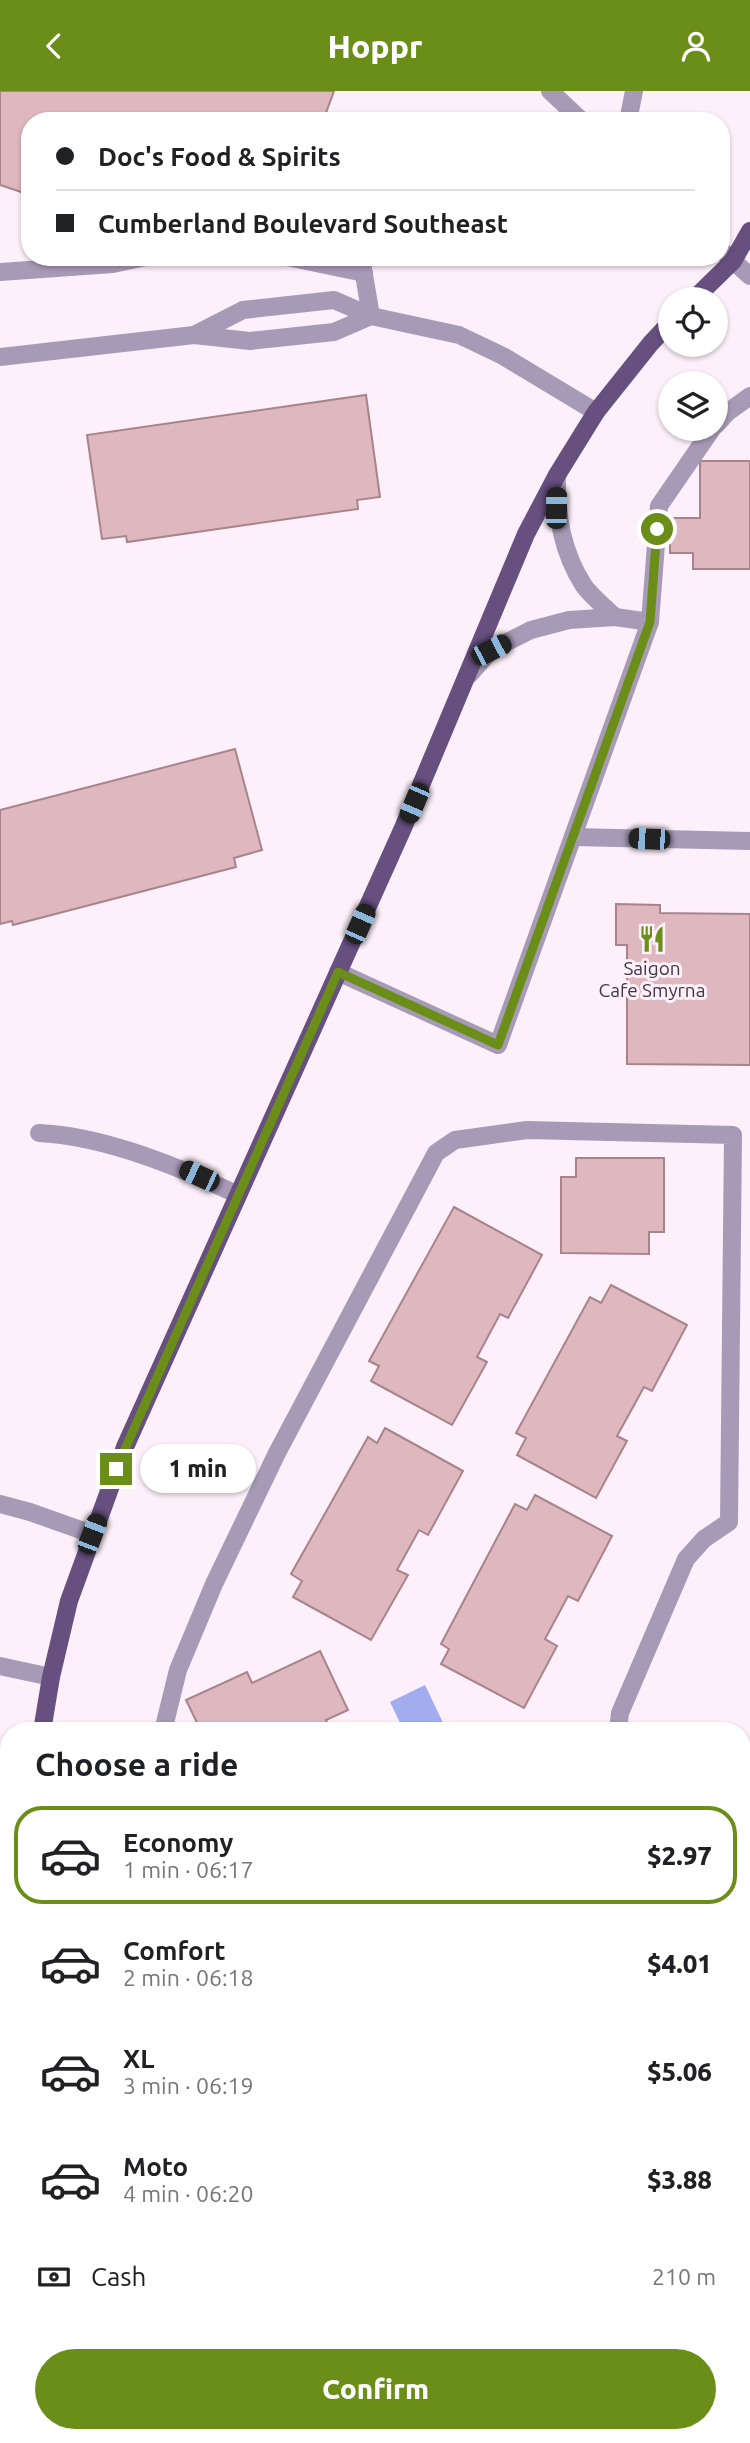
<!DOCTYPE html>
<html lang="en">
<head>
<meta charset="utf-8">
<style>
	body { margin:0; font-family:Ubuntu,sans-serif; background:#f2f2f2; color:#202124; height:100vh; display:flex; flex-direction:column; font-size:26px; white-space:nowrap }
	* { box-sizing:border-box; margin:0 }
	p { font-size:23px; color:#757577 }
	.icon { flex:none; width:38px; height:38px; fill:none; stroke:currentColor; stroke-width:2; stroke-linecap:round; stroke-linejoin:round }
	.map { position:relative; flex:1; overflow:hidden }
	.sheet { position:absolute; left:0px; top:1631px; width:751px; height:721px; display:flex; flex-direction:column; background:#fff; border-radius:28px 28px 0 0; box-shadow:0 2px 5px #0004 }
	.sheet>* { flex:none }
	.hud { position:absolute; left:21px; top:21px; width:709px; height:154px; border-radius:28px; box-shadow:0 2px 5px #0004; display:grid; align-content:center; height:154px; padding:0 35px; background:#fff }
	.fabs { position:absolute; left:658px; top:196px; display:grid; gap:14px }
	.fabs a { display:grid; place-items:center; width:70px; height:70px; border-radius:50%; background:#fff; box-shadow:0 2px 5px #0004; font-size:35px }
	.end { position:absolute; width:32px; height:32px; margin:-16px; border:9px solid #6a8e18; background:#fff; box-shadow:0 0 0 4px #fff }
	.from { border-radius:50% }
	.bubble { position:absolute; height:49px; border-radius:24px; background:#fff; box-shadow:0 2px 5px #0004; font-size:23px; font-weight:800; line-height:49px; text-align:center }
	.car { position:absolute; width:21px; height:42px; margin:-21px -10px; border-radius:9px; box-shadow:0 0 5px 2px #0007; background:linear-gradient(#222 24%,#8ab4d8 0 40%,#222 0 76%,#8ab4d8 0 86%,#222 0) }
	.hud b { display:flex; align-items:center; gap:24px; height:66px; font-size:26px }
	.hud b+b { border-top:2px solid #e0e0e0 }
	.hud i { width:18px; height:18px; background:#202124 }
	ul { padding:0; list-style:none }
	li { display:flex; align-items:center; gap:21px; height:98px; margin:0 14px 10px; padding:0 21px; border:4px solid transparent; border-radius:28px }
	li div { flex:1 }
	li b { display:block; font-size:26px }
	li em { font-style:normal; font-weight:800 }
	li.selected { border-color:#6a8e18 }
	li>.icon { width:63px; height:63px; stroke-width:1.5 }
	h2 { padding:0 35px; font-size:32px; line-height:84px }
	.pay { display:flex; align-items:center; gap:18px; height:77px; padding:0 35px; font-size:26px }
	.pay p { margin-inline-start:auto }
	.action { display:flex; gap:14px; margin-top:auto; padding:14px 35px }
	.action a { flex:1; height:80px; border-radius:42px; background:#6a8e18; color:#fff; font-size:28px; font-weight:800; line-height:80px; text-align:center }
	header { display:flex; justify-content:space-between; align-items:center; height:91px; padding:0 35px; background:#6a8e18; color:#fff; font-size:32px; font-weight:800 }
	.map>svg:first-child { display:block }
	.water { fill:#a1adee }
	.building { fill:#dfb8bf; stroke:#a8838a; stroke-width:2 }
	.lines { fill:none; stroke-linecap:round; stroke-linejoin:round }
	.minor { stroke:#a79ab6; stroke-width:18 }
	.major { stroke:#674f80; stroke-width:18 }
	.route { stroke:#6a8e18; stroke-width:9 }
	.labels { text-anchor:middle; dominant-baseline:central; stroke-width:6; stroke-linejoin:round; paint-order:stroke }
	.poi-label { font-size:19px; fill:#41353e; stroke:#fdf0fa }
</style>
</head>
<body>
<header><svg class="icon" aria-label="back" viewBox="0 0 24 24"><path d="M15 5l-7 7 7 7"/></svg>Hoppr<svg class="icon" aria-label="person" viewBox="0 0 24 24"><circle cx="12" cy="8" r="4"/><path d="M4 21q1-7 8-7t8 7"/></svg></header>
<div class="map">
<svg width="750" height="2352" viewBox="0 0 750 2352">
	<rect width="100%" height="100%" fill="#fdf0fa"/>
	<path class="water" d="M425,1594l22,46h-43l-14,-29z"/>
	<g class="building">
		<path d="M0,0h334l-11,30h-293v74l-30,-10z"/>
		<path d="M366,304l14,102 -23,3 1,9 -231,33 -1,-6 -24,3 -15,-104z"/>
		<path d="M700,370h50v108h-57v-16h-23v-35h30z"/>
		<path d="M235,658l27,101 -28,8 2,9 -223,58 -1,-4 -12,3v-114z"/>
		<path d="M616,813l44,1v8l90,1v151l-123,-1v-119h-11z"/>
		<path d="M576,1067h88v74h-15v22l-88,-1v-76h15z"/>
		<path d="M454,1116l88,48 -34,63 -8,-4 -23,43 10,5 -35,63 -81,-44 8,-15 -10,-5z"/>
		<path d="M611,1194l76,40 -35,66 -8,-4 -27,49 10,5 -31,57 -79,-43 9,-17 -10,-5 74,-136 11,6z"/>
		<path d="M385,1337l78,43 -35,64 -9,-5 -22,40 11,5 -37,65 -78,-43 9,-16 -11,-7 77,-137 9,6z"/>
		<path d="M535,1404l77,41 -34,65 -10,-5 -23,43 12,7 -33,62 -83,-44 8,-15 -8,-5 74,-140 12,6z"/>
		<path d="M320,1560l28,59 -22,10 5,11h-130l-15,-31 61,-28 5,11z"/>
		<path d="M742,1815h8v321l-8,-1z"/>
	</g>
	<g class="lines">
		<g class="minor">
			<path d="M550,0l32,30"/>
			<path d="M628,30l6,-30"/>
			<path d="M721,159l29,26"/>
			<path d="M287,166l77,16"/>
			<path d="M361,166l10,59"/>
			<path d="M0,181l113,-8 33,-7"/>
			<path d="M194,244l49,-25 91,-10 37,16 88,19 44,21 93,56"/>
			<path d="M0,266l194,-22 56,6 84,-9 37,-16"/>
			<path d="M716,334l12,-13 22,-16"/>
			<path d="M557,384c-1,40 5,77 27,111 8,11 21,21 31,31"/>
			<path d="M469,584l22,-25 40,-20 38,-10 46,-3 35,5"/>
			<path d="M573,746l177,4"/>
			<path d="M338,881l160,73 152,-423 9,-116 53,-77"/>
			<path d="M39,1042c65,3 141,34 199,62"/>
			<path d="M0,1413l30,8 62,22"/>
			<path d="M0,1575l51,11"/>
			<path d="M163,1640l15,-61 36,-86 63,-131 159,-300 19,-13 72,-10 206,5 -4,387 -25,17 -18,20 -66,154 -2,18"/>
			<path d="M0,1766l9,1"/>
			<path d="M742,2165l8,1"/>
			<path d="M0,2269l9,-3"/>
			<path d="M742,2297l8,-6"/>
			<path d="M422,2352l48,-9"/>
		</g>
		<g class="major">
			<path d="M694,208l39,-38 17,-30"/>
			<path d="M42,1640l9,-54 18,-76 56,-154 278,-619 123,-294 31,-59 39,-63 55,-69 19,-20"/>
			<path d="M127,2343l4,9"/>
		</g>
	</g>
	<g class="lines">
		<path class="route" d="M116,1378l222,-497 160,73 152,-423 7,-93"/>
	</g>
	<defs>
		<symbol id="restaurant-bare" viewBox="-9 -9 18 18"><path d="M-5-6h1v4h1v-4h1v4h1v-4h1v5L-1.5 .5V6h-2V.5L-5-1ZM5-6V6H3V1.5H1.5Q1.5-4 5-6Z" fill="#6a8e18" stroke="#fdf0fa" stroke-width="2.5" paint-order="stroke"/></symbol>
	</defs>
	<g fill-rule="evenodd">
		<use href="#restaurant-bare" x="633" y="829" width="38" height="38"/>
	</g>
	<g class="labels">
		<g class="poi-label">
			<text x="652" y="877">Saigon<tspan x="652" dy="22">Cafe Smyrna</tspan></text>
		</g>
	</g>
</svg>
<div class="fabs">
<a><svg class="icon" aria-label="locate" viewBox="0 0 24 24"><circle cx="12" cy="12" r="6"/><path d="M12 2v4M12 18v4M2 12h4M18 12h4"/></svg></a>
<a><svg class="icon" aria-label="layers" viewBox="0 0 24 24"><path d="M12 4l9 5-9 5-9-5zM3 14l9 5 9-5"/></svg></a>
</div>
<i class="end from" style="left:657px;top:438px"></i>
<i class="end" style="left:116px;top:1378px"></i>
<div class="bubble" style="left:140px;top:1353px;width:116px">1 min</div>
<i class="car" style="left:556px;top:417px;rotate:1deg"></i>
<i class="car" style="left:491px;top:559px;rotate:63deg"></i>
<i class="car" style="left:414px;top:712px;rotate:203deg"></i>
<i class="car" style="left:649px;top:748px;rotate:272deg"></i>
<i class="car" style="left:360px;top:833px;rotate:24deg"></i>
<i class="car" style="left:199px;top:1085px;rotate:295deg"></i>
<i class="car" style="left:92px;top:1443px;rotate:21deg"></i>
<div class="hud">
<b><i class="from"></i>Doc's Food &amp; Spirits</b>
<b><i></i>Cumberland Boulevard Southeast</b>
</div>
<section class="sheet">
<h2>Choose a ride</h2>
<ul>
<li class="selected"><svg class="icon" aria-label="car" viewBox="0 0 24 24"><path d="M5 17H2v-5l4-1 3-4h7l3 4 3 1v5h-3M9 17h6M6 11h13"/><circle cx="7" cy="17" r="2"/><circle cx="17" cy="17" r="2"/></svg><div><b>Economy</b><p>1 min · 06:17</p></div><em>$2.97</em></li>
<li><svg class="icon" aria-label="car" viewBox="0 0 24 24"><path d="M5 17H2v-5l4-1 3-4h7l3 4 3 1v5h-3M9 17h6M6 11h13"/><circle cx="7" cy="17" r="2"/><circle cx="17" cy="17" r="2"/></svg><div><b>Comfort</b><p>2 min · 06:18</p></div><em>$4.01</em></li>
<li><svg class="icon" aria-label="car" viewBox="0 0 24 24"><path d="M5 17H2v-5l4-1 3-4h7l3 4 3 1v5h-3M9 17h6M6 11h13"/><circle cx="7" cy="17" r="2"/><circle cx="17" cy="17" r="2"/></svg><div><b>XL</b><p>3 min · 06:19</p></div><em>$5.06</em></li>
<li><svg class="icon" aria-label="car" viewBox="0 0 24 24"><path d="M5 17H2v-5l4-1 3-4h7l3 4 3 1v5h-3M9 17h6M6 11h13"/><circle cx="7" cy="17" r="2"/><circle cx="17" cy="17" r="2"/></svg><div><b>Moto</b><p>4 min · 06:20</p></div><em>$3.88</em></li>
</ul>
<div class="pay"><svg class="icon" aria-label="cash" viewBox="0 0 24 24"><path d="M3 7h18v10H3z"/><circle cx="12" cy="12" r="2"/></svg>Cash<p>210 m</p></div>
<div class="action"><a>Confirm</a></div>
</section>
</div>
</body>
</html>
